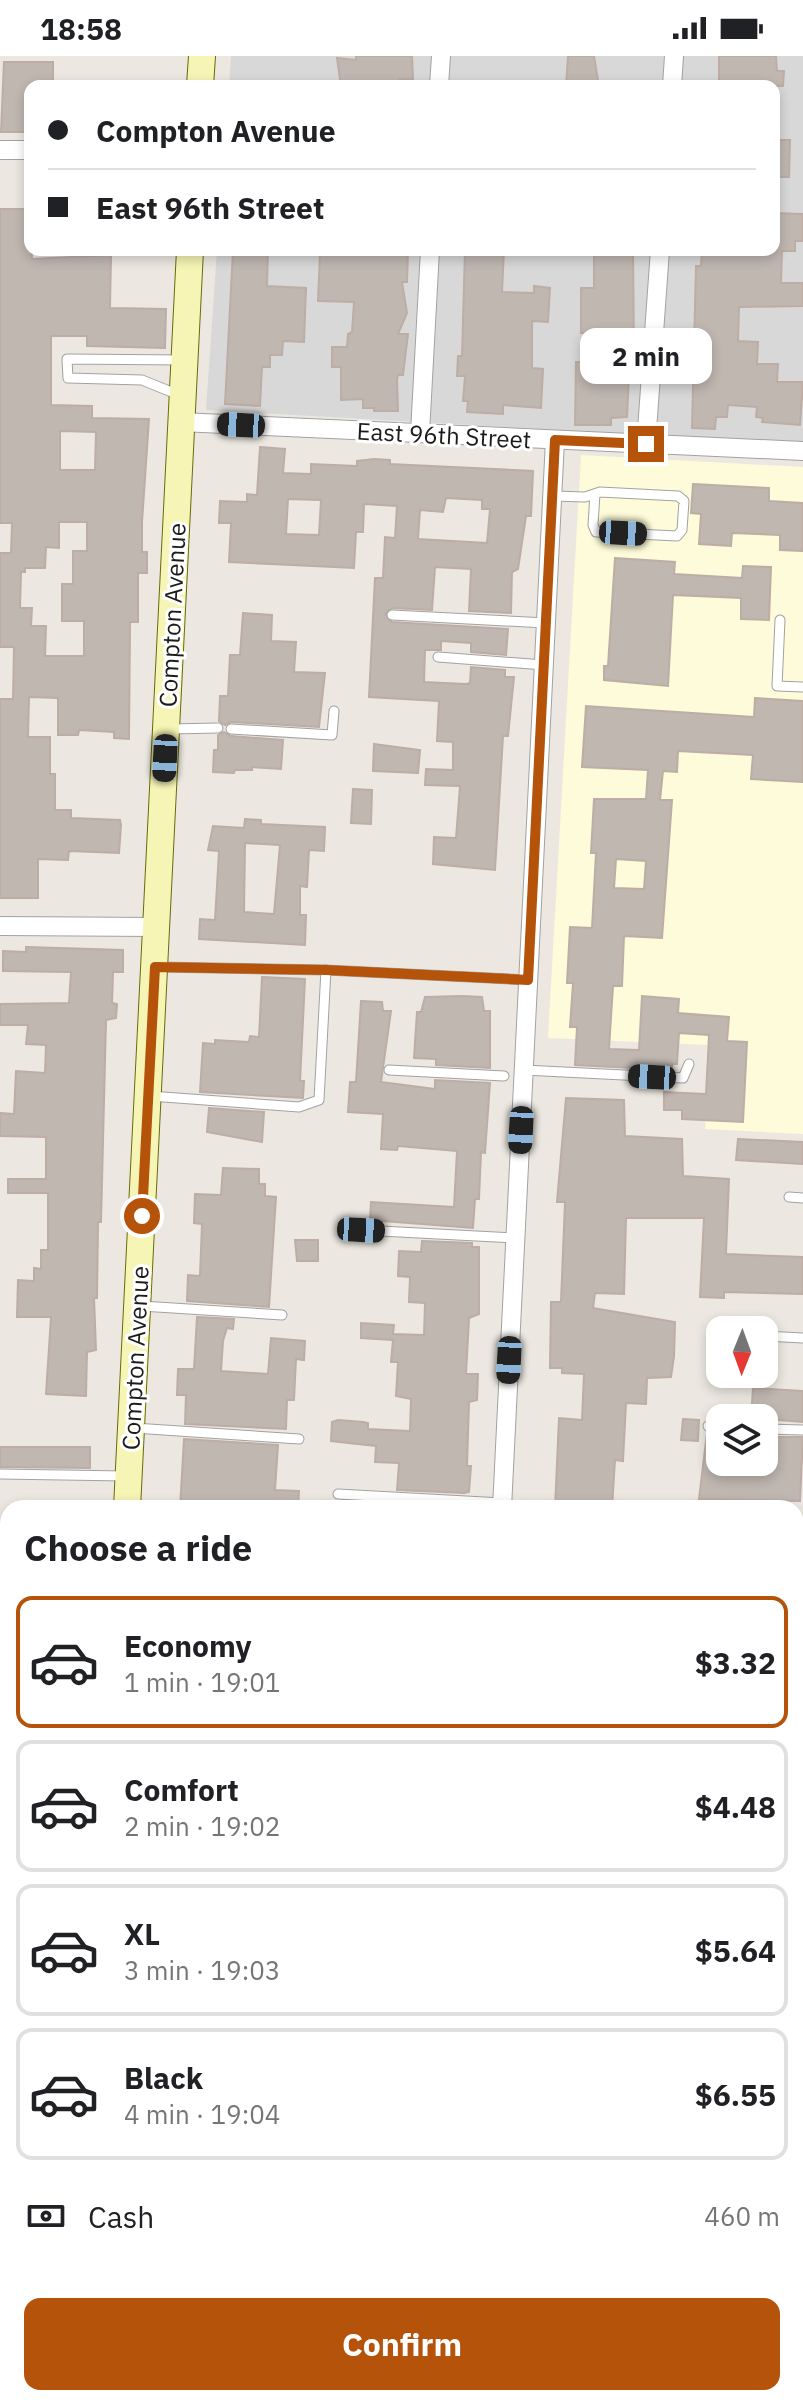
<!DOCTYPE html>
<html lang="en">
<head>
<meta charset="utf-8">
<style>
	body { margin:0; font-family:"IBM Plex Sans",sans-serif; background:#f2f2f2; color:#202124; height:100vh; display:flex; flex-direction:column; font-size:30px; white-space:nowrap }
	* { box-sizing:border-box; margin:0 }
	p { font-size:26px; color:#757577 }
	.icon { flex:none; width:44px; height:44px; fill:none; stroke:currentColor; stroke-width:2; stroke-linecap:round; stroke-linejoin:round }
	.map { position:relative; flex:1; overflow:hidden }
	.sheet { position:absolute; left:0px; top:1444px; width:804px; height:906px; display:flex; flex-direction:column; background:#fff; border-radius:24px 24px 0 0; box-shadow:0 4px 12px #0003 }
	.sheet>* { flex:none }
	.top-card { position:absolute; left:24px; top:24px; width:756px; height:176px; border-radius:16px; box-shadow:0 4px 12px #0003; display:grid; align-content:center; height:176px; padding:0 24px; background:#fff }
	.needle { width:52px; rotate:181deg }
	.tools { position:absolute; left:706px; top:1260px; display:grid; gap:16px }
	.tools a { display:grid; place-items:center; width:72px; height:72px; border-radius:16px; background:#fff; box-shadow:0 4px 12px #0003; font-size:40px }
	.end { position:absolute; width:36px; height:36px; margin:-18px; border:10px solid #b45309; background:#fff; box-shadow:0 0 0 4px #fff }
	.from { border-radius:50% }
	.bubble { position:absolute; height:56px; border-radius:16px; background:#fff; box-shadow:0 4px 12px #0003; font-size:26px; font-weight:800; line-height:56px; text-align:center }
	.car { position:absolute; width:24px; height:48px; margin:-24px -12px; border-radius:10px; box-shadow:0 0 6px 2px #0007; background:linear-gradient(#222 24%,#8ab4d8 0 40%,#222 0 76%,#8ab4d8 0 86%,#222 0) }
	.top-card b { display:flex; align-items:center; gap:28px; height:76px; font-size:30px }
	.top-card b+b { border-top:2px solid #e0e0e0 }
	.top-card i { width:20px; height:20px; background:#202124 }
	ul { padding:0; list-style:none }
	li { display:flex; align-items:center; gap:24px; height:132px; margin:0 16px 12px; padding:0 8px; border:4px solid #e0e0e0; border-radius:16px }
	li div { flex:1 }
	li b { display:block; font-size:30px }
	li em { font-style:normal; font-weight:800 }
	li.selected { border-color:#b45309 }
	li>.icon { width:72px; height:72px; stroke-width:1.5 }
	h2 { padding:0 24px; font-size:36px; line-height:96px }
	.pay { display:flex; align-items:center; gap:20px; height:88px; padding:0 24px; font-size:30px }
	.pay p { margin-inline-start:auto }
	.action { display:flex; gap:16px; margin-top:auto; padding:16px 24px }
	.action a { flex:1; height:92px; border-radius:16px; background:#b45309; color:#fff; font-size:32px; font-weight:800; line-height:92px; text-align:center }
	.status { display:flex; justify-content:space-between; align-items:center; height:56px; padding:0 40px; background:#fff; direction:ltr }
	.status svg { height:22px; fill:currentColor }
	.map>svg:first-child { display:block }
	.residential { fill:#d9d8d8 }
	.education { fill:#fdfbd9 }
	.farmland { fill:#ebebcc }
	.building { fill:#c0b7b1; stroke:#bdada4; stroke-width:2; fill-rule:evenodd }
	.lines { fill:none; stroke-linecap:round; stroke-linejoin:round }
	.lane-casing { stroke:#a2a2a2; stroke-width:11 }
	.street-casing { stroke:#a2a2a2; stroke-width:20 }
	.secondary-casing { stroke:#676b09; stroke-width:28 }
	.lane { stroke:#fff; stroke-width:9 }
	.street { stroke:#fff; stroke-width:18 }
	.secondary { stroke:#f6f5b5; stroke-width:26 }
	.route { stroke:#b45309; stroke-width:10 }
	.labels { text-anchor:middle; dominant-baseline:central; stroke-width:6; stroke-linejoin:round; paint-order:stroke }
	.street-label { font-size:24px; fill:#1b1b1b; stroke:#fff }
</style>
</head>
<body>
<div class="status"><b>18:58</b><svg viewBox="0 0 49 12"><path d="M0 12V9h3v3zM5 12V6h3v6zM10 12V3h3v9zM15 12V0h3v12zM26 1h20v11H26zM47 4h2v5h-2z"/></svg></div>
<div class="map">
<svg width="803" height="2349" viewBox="0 0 803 2349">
	<rect width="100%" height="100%" fill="#ece8e1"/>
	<g class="residential">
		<path d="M231,0h572v388l-597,-34 11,-160h557v-164h-545z"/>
		<path d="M796,1992l7,1v356h-192l1,-7h184z"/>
	</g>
	<g class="education">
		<path d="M581,399l222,12v667l-98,-5 2,-84 -159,-7z"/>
		<path d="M0,2260h8v82h424l-1,7h-431z"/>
	</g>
	<g class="farmland">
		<rect x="0" y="1827" width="8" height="110"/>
		<rect x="796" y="1830" width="7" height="124"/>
	</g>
	<g class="building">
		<path d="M356,0h56l1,23h-13l-4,7h-55l-4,-28 19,2z"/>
		<path d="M568,0h26l5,30h-33z"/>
		<path d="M719,0h57l1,15h7l-1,15h-64z"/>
		<path d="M4,6h49v20l-23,1v49h-29z"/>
		<path d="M774,84h16l-1,37h-15z"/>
		<path d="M0,153h30l2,50 79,-4 -1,53 56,1 -1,39 -78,-2v-10h-36v69l41,1v12l57,1 -7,103v30h5v21h-9v49h-8l-1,117 -15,-1v-6l-35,-2 -1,5h-20v-37l-29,-1 -1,40h22v37h5v36h16v8l49,2 1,5 -2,28 -50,-2 -1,9 -30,-1v39h-38v-199h13l1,-52h-14v-94h11l1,-30h-12zM60,375l36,1 -1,38h-35zM59,466h28v29h-14v33h-11v37h22v35h-39l1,-30h-15l1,-18h-12l1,-36h4v-4h20l1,-21 13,1z"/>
		<path d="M774,157l29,1v27h-8v10h-13l-1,32h22v23l-64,1 -1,34 20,1 -1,22h21l-1,18h26l-3,43 -38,-3 1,-4 -7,-1 1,-10 -29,-2 -1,12h-11l-1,12 -23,-1 4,-162h5l1,-16h72z"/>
		<path d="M233,194h35l-1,36 39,2 -2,54 -21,-1 -1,14h-12v12h-8l-2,39 -35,-2z"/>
		<path d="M360,194h48l-1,32h-5l5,31 -9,21h10l-5,41h-5l-1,4 1,32h-24v-3h-11v-9l-22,1v-33h-9v-20h15l1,-13 4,-2 2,-30 -36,-1 2,-48 40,1z"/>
		<path d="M465,194h39l-2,42 32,1v-7l16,2 -2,34 -16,-1v47l11,1 -2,39 -38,-3v9l-36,-2 1,-11h-5l2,-25h-8l1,-20h4z"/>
		<path d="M594,194h39l1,103h-4l-3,64 -16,1v7h-36l1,-63h11v-29h-6v-45h13z"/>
		<path d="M260,391l25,2 -2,24 28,1v-10l46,2v-5l17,-2 16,1v4l143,7 -2,45h-5l-8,53 -6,3 -1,41 -42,-2 2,-42 -36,-2 -3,43 -40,-2 -7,6 7,8 116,7 -2,26 -35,-3v-9l-30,-2v9h-16l-1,32 42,2 4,-1 1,-16 34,3v7h9l-6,59h-5l-8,134 -62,-6 1,-27 22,1 4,-52 -35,-1 1,-16 27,1v-28l-16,-1 2,-40 -70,-4 6,-119h8l2,-41 10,1 2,-32 -33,-2 -1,28h-7l-2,36 -125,-6 2,-39h-12l1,-22 27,1v-8l10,1zM446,442l36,2v9h8l-3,34 -69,-4 2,-29 23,2zM288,443l33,1 -2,35 -33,-1z"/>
		<path d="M693,428l76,4v13l34,2v48l-23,-1v-15l-48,-2 -1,13 -32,-2 2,-30 -10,-1z"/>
		<path d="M615,502l60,4 -1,12 68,4 1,-12 28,1 -2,53 -28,-1v-21l-68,-3 -5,91 -64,-6v-14h4z"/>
		<path d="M243,557l29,2 -1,26 25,1 -2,30 31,1 -6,54 -88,-5 -6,3 -6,-4 1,-25h8l2,-41h10z"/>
		<path d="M755,642l48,3v81l-52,-3 2,-24 -75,-4 -1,21 -14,-1 -3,29h12l-10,138 -38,-2 -2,50h-9l-4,63 30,1 3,-54 37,3 -1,14 51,4 -2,24 20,1 -4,80 -61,-3v-9h-18v-18l42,2 3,-59 -30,-2 -2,31h-5v6l-97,-5 2,-38h-7l3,-44h-6l3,-56 22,1 4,-75h-5l3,-54h52l2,-29 -66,-3 4,-61 168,11zM616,803l30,2 -2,28 -30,-1z"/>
		<path d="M224,676l7,4 52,4 -2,29 -29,-2v3h-17l-1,3 -21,-1 1,-22h4v-15z"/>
		<path d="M374,688l46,6 -2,23 -45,-2z"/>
		<path d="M353,733l19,1 -1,34 -20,-1z"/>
		<path d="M245,763l16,1v4l64,3 -1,24 -15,-1 -2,37 -7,-1v29h6l-1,30 -106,-6 1,-20 15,1 4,-69 -11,-1 5,-24 31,2zM245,787l35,2 -6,69 -30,-2z"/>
		<path d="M26,891l97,3v22h-10l-1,31 5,1 -1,14 -10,2 -5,202h-3l-1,76h-3l2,52 -9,2 -1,44 -40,-2 5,-77h-34l1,-37 16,1v-13l7,1v-19h7v-57h-40v-14h38v-42l-46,-1v-23l14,1 2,-43 29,2 1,-28 -20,-1 2,-19h-28v-21l69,-1 2,-31 -68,-1v-20l23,1z"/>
		<path d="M262,921l43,2 -5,102h4l-1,17 -103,-6 3,-49 12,1v-4l34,2 1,-6 9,1z"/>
		<path d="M462,940l20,1 2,14h6v57l-54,-3v-6l-22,-1 3,-46h4l4,-15z"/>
		<path d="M361,945l21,1 1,9h8l-10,71 54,7v-9l55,3 -5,70 -4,-1 -2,47h-4l-2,29 -103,-8 1,-18 83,5 3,-56 -59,-5 -1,4 -16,-1 2,-35 -35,-2 2,-30h6z"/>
		<path d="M566,1042l58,2 1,36 57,3 1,37 46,3 -3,75 77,3v37l-79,-2v6l-24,-1 4,-79h-78l-2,76 -29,-1 -2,15 82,14 -1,34 -3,21 -24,1 -1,26 -20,-1 -3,58 -8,-1 -3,48h-57l4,-90 23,2 2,-46 -22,-1v-5h-12l1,-66h10l4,-100h-8z"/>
		<path d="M209,1052l55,4 -2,30 -55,-10z"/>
		<path d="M738,1083l65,3v22l-67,-4z"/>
		<path d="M223,1112l36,1v15h6v12l11,1 -7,110 -82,-6 1,-26 12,1 2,-52 -8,-1 1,-29 26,1z"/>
		<path d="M295,1184h23v21h-21z"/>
		<path d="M422,1185l50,2v4h7v67l-10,4 -3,56h12l-1,26 -8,2 -2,64h4l-2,26 -5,1 -67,-3 2,-27 -24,-1 1,-16 -45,-5 1,-19 6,-2 25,2 5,1v6l42,2 1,-32 -15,-3 2,-34h-7l2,-22 -32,-2v-15l33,2 -1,9 31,1 1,-32 -16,-1 1,-25 -12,-1 1,-25 22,1z"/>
		<path d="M197,1261l37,2 -1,10 -6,-1 -4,13 -2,30 47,3 3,-36 34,3 -1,19 -8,-1 -2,41h-7l-1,29 -101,-5 1,-29h-9l1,-26h16z"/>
		<path d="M753,1332l50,3v31l-52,-4z"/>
		<path d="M683,1363l16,1 -1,21 -17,-1z"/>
		<path d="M707,1377l13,1v28h56l1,-25h26l-3,64 -101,-2z"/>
		<path d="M184,1383l94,6 -3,45 24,1 -1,17h-118z"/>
		<path d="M0,1391h90v21l-90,-1z"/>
	</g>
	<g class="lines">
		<defs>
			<g id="lane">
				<path d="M179,339l-37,-15 -74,-2 -1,-19 116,1"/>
				<path d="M553,440l32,1 15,-5 78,4 6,5 -2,29 -5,6 -81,-4 -3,-7 2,-31"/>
				<path d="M392,559l154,8"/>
				<path d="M780,564l-3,66 26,1"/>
				<path d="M438,601l106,8"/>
				<path d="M170,673l48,-1"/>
				<path d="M231,673l101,6 2,-24"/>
				<path d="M158,911l168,3 202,10"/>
				<path d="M389,1014l115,6"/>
				<path d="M524,1014l159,8 6,-14"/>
				<path d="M150,1040l149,11 20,-7 7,-130"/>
				<path d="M789,1141l14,1"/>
				<path d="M361,1174l154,8"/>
				<path d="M141,1250l141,9"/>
				<path d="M713,1277h7"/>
				<path d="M764,1280l39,2"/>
				<path d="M708,1370h12"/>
				<path d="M134,1372l165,11"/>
				<path d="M764,1373l39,1"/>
				<path d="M0,1418l125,2"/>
				<path d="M338,1438l164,9"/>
				<path d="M0,1815h8"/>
				<path d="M0,2102h8"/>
				<path d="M616,2349v-7"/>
			</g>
			<g id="street">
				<path d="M439,30l2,-30"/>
				<path d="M672,30l2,-30"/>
				<path d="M0,94h30"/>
				<path d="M181,366l622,29"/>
				<path d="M420,377l10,-183"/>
				<path d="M646,388l14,-194"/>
				<path d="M0,870l156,1"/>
				<path d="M502,1452l53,-1068"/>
				<path d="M0,1959h8"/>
				<path d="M796,1980h7"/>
				<path d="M0,2246h8"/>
				<path d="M796,2262l7,1"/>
			</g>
			<g id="secondary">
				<path d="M200,30l2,-30"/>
				<path d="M127,1452l63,-1258"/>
				<path d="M0,1657h8"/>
				<path d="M796,1696l7,-1"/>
				<path d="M464,2349v-7"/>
			</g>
		</defs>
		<use href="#lane" class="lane-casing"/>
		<use href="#street" class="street-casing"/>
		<use href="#secondary" class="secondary-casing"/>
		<use href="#lane" class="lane"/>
		<use href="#street" class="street"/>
		<use href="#secondary" class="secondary"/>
	</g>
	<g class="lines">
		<path class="route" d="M142,1160l13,-249 171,3 202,10 27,-540 91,4"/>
	</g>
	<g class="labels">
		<g class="street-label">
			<text transform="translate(444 379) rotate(3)">East 96th Street</text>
			<text transform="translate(172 559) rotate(-87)">Compton Avenue</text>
			<text transform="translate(135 1302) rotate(-87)">Compton Avenue</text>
		</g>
	</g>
</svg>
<div class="tools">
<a><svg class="needle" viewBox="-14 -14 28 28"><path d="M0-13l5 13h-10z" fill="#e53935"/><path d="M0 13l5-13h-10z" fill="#757577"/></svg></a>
<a><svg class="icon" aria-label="layers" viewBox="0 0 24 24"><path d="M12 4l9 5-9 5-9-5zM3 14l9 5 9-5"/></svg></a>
</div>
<i class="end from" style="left:142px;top:1160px"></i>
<i class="end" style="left:646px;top:388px"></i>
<div class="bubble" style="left:580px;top:272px;width:132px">2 min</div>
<i class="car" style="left:241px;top:369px;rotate:273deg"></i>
<i class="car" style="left:623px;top:477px;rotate:93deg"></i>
<i class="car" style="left:165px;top:702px;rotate:183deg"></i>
<i class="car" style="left:652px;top:1021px;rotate:273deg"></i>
<i class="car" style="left:521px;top:1074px;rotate:183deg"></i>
<i class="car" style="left:361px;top:1174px;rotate:93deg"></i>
<i class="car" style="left:509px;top:1304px;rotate:183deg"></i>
<div class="top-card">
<b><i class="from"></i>Compton Avenue</b>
<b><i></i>East 96th Street</b>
</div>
<section class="sheet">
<h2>Choose a ride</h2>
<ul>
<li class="selected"><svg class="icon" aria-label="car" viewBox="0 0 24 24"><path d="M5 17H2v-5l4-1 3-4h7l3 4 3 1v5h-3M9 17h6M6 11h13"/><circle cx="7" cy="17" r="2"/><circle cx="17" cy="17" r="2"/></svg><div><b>Economy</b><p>1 min · 19:01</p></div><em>$3.32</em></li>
<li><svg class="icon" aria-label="car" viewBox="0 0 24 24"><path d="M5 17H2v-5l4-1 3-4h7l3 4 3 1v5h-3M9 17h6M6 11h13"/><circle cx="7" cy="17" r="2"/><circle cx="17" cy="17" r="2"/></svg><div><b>Comfort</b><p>2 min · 19:02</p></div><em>$4.48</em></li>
<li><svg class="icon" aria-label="car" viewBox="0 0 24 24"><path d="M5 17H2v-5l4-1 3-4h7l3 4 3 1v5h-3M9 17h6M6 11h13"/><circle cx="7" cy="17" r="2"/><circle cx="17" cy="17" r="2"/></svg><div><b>XL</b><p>3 min · 19:03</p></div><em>$5.64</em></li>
<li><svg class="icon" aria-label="car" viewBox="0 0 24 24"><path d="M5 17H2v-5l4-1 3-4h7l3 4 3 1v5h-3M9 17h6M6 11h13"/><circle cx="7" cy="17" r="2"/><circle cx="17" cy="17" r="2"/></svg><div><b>Black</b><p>4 min · 19:04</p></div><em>$6.55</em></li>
</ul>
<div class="pay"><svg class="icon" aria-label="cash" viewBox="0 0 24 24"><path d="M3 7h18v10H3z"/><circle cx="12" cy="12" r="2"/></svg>Cash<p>460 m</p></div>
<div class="action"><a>Confirm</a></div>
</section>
</div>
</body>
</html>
